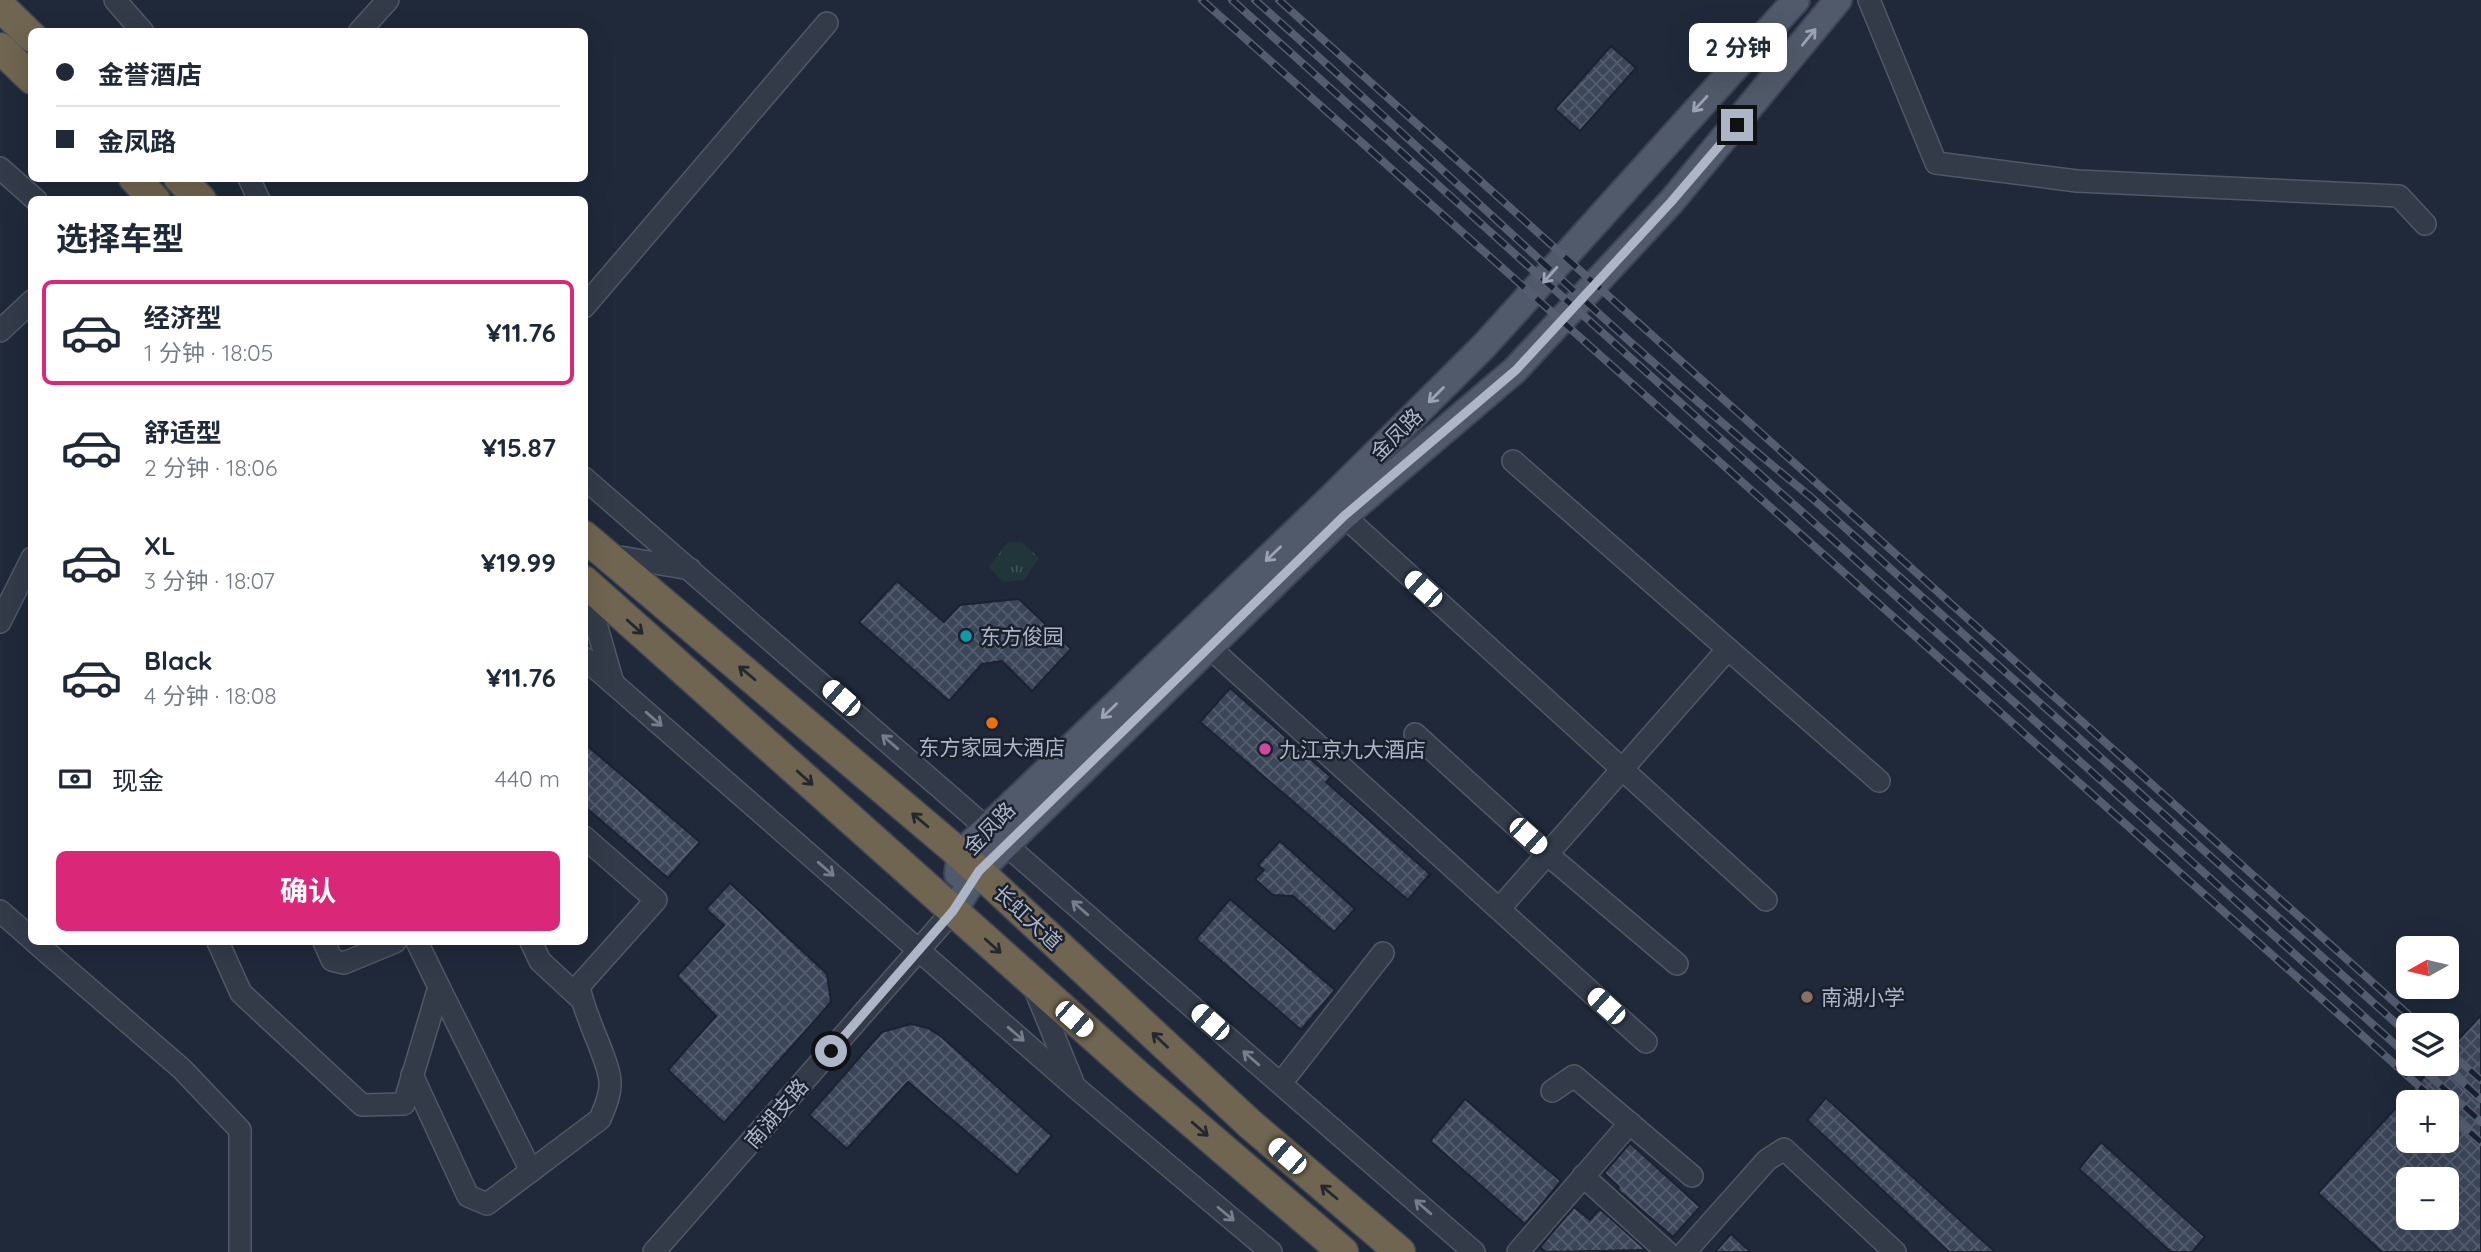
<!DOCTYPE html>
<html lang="zh">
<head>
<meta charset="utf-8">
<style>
	body { margin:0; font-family:Quicksand,"Noto Sans SC",sans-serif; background:#f2f2f3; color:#1f2937; height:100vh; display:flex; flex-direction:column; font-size:26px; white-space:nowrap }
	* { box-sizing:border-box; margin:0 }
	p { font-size:23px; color:#747a83 }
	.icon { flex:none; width:38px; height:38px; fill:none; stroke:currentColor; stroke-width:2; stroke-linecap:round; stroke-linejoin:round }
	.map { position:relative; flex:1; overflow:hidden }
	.drawer { position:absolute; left:28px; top:196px; width:560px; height:749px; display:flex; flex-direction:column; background:#fff; border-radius:10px; box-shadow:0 7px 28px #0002 }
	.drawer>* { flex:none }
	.top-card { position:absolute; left:28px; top:28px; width:560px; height:154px; border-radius:10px; box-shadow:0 7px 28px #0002; display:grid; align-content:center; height:154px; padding:0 28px; background:#fff }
	.needle { width:46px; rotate:262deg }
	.fabs { position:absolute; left:2396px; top:936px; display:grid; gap:14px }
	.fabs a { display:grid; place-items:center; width:63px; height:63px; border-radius:10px; background:#fff; box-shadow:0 7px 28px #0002; font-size:35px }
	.end { position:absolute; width:32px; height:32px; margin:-16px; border:9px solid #adb5c6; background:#111; box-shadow:0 0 0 4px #111 }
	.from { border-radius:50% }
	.bubble { position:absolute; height:49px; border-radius:10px; background:#fff; box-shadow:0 7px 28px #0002; font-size:23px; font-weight:700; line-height:49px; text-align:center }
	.car { position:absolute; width:21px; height:42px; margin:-21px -10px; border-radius:9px; box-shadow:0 0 5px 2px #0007; background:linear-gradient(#fff 24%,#345 0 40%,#fff 0 76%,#345 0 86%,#fff 0) }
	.top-card b { display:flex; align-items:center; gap:24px; height:66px; font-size:26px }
	.top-card b+b { border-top:2px solid #e0e1e3 }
	.top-card i { width:18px; height:18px; background:#1f2937 }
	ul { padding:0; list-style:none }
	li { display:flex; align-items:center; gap:21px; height:105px; margin:0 14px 10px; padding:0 14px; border:4px solid transparent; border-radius:10px }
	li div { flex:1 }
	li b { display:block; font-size:26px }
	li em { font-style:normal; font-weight:700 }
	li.active { border-color:#db2777 }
	li>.icon { width:63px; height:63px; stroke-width:1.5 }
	h2 { padding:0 28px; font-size:32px; line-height:84px }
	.pay { display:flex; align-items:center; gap:18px; height:77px; padding:0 28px; font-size:26px }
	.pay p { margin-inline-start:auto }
	.button { display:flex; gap:14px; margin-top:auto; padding:14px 28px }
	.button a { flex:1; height:80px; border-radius:10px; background:#db2777; color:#fff; font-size:28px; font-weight:700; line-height:80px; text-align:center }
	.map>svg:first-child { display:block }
	.grass { fill:url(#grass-tufts) }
	.building { fill:url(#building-cross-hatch); stroke:#1b2230; stroke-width:2; fill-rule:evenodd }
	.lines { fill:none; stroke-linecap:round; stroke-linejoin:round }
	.minor-casing { stroke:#515867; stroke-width:24 }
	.major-casing { stroke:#3d4453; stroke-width:30 }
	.highway-casing { stroke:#3e4554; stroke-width:33 }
	.minor { stroke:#333b49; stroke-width:21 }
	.major { stroke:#515a6a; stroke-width:26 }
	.highway { stroke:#706550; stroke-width:30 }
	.rail-casing { stroke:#555e71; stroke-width:8 }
	.rail { stroke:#19202e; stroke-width:5; stroke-dasharray:16; stroke-linecap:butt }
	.oneway { stroke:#9ba3b4 }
	.oneway2 { stroke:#222731 }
	.oneway3 { stroke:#767e8e }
	.route { stroke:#adb5c6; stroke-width:9 }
	.culture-dot { fill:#0f9aa8; stroke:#19202e; stroke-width:2.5 }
	.food-dot { fill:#e8710a; stroke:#19202e; stroke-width:2.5 }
	.hotel-dot { fill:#d1479c; stroke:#19202e; stroke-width:2.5 }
	.education-dot { fill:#8d6e63; stroke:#19202e; stroke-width:2.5 }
	.labels { text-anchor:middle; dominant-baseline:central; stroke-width:5; stroke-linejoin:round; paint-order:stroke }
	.street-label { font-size:21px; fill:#adb5c6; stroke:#19202e }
	.poi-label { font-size:21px; fill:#adb5c6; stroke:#19202e; text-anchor:start }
</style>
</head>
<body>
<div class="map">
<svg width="2481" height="1252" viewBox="0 0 2481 1252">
	<defs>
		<pattern id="grass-tufts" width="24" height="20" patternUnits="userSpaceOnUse" patternTransform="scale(1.75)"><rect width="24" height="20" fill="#21363a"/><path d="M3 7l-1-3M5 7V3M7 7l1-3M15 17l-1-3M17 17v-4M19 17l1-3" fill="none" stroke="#3f5155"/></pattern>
		<pattern id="building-cross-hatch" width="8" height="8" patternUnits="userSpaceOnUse" patternTransform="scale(1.75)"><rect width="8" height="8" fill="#3b4659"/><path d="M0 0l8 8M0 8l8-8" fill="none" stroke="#555e6f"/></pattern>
	</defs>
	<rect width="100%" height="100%" fill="#1f2939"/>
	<path class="grass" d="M1008,542h14l17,16 -15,22 -21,2 -14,-15z"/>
	<g class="building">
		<path d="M1611,46l25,22 -56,63 -25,-22z"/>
		<path d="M897,581l47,41 16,-17 59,-6 52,50 -39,42 -30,-30 -20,3 -33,37 -90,-79z"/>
		<path d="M1230,688l101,89 -5,5 104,92 -22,26 -208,-178z"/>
		<path d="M584,743l116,99 -32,36 -84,-72z"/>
		<path d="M1280,841l75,68 -21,23 -41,-36 -20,-1 -18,-16 9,-9 -6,-5z"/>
		<path d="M730,883l97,91 4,28 -107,121 -56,-53 48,-54 -39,-40 47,-51 -18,-16z"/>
		<path d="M1230,899l105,91 -34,40 -105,-91z"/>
		<path d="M2481,1015v237h-99l-64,-59 118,-129h10v-11zM2408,1102h38v39h-38zM2408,1180h38v38h-38z"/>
		<path d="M911,1024l17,4 15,10 109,98 -35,39 -109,-93 -61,67 -38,-34 73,-83z"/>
		<path d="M1826,1098l169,154h-46l-142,-132z"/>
		<path d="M1465,1099l96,82 -36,43 -95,-83z"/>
		<path d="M2101,1142l104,95 -13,15h-21l-92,-83z"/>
		<path d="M1630,1143l70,64 -27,30 -56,-48 2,-2 -15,-14z"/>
		<path d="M1574,1207l16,13 10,-11 46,41 -100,2 -6,-5z"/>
		<path d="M1731,1234l20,18h-36z"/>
	</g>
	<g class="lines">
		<defs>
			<g id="minor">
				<path d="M115,0l28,32"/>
				<path d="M1869,0l67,163 141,18 322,15 26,28"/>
				<path d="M359,32l29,-32"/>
				<path d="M0,168l36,32"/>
				<path d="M249,178l10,22"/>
				<path d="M584,307l243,-284"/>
				<path d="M0,331l32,-30"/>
				<path d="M1513,461l366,320"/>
				<path d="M584,478l890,774"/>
				<path d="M1344,516l422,384"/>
				<path d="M608,555l82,14"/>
				<path d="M584,582l29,101"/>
				<path d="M0,622l32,-64"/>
				<path d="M1209,647l437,395"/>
				<path d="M584,658l497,434 190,160"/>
				<path d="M1415,734l132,120 130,110"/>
				<path d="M1499,909l229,-260"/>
				<path d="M0,911l32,28"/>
				<path d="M35,942l147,127 58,61v122"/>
				<path d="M218,942l23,51 121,112 42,-1 35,-117 -22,-45"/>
				<path d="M324,942l8,18 12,3 51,-21"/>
				<path d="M531,942l9,19 41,38"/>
				<path d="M439,987l92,184"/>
				<path d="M1034,987l38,93"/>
				<path d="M412,1075l56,121 19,8 113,-85c5,-12 11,-25 10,-38 -2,-24 -26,-64 -31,-95l77,-86 -72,-63"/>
				<path d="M1281,1083l102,-130"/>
				<path d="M1552,1091l22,-15 118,100"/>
				<path d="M1583,1176l84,76"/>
				<path d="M654,1252l299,-341"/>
				<path d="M1518,1252l112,-129"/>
				<path d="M1685,1252l82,-92 17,-11 111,103"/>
			</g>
			<g id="major">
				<path d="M958,874l2,-20 372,-357 152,-151 312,-346"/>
				<path d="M953,911l26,-40 365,-355 171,-146 156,-168 167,-202"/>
			</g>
			<g id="highway">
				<path d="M0,6l32,31"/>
				<path d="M0,48l32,31"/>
				<path d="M134,178l21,22"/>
				<path d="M179,178l22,22"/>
				<path d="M584,536l376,318 290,270 150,128"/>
				<path d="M584,581l553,494 206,177"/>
			</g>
		</defs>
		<use href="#minor" class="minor-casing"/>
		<use href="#major" class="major-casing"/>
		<use href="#highway" class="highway-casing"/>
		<use href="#minor" class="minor"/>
		<use href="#major" class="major"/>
		<use href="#highway" class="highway"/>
		<defs>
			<g id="rail">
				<path d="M1202,0l1235,1102"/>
				<path d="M1232,0l1176,1056"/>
				<path d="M1255,0c187,165 364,341 557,498l596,536"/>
				<path d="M1279,0l1142,1026"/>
				<path d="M2446,1049l35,31"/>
				<path d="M2417,1064l64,58"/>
				<path d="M2442,1064l39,35"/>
				<path d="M2446,1111l35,31"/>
			</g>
		</defs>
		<use href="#rail" class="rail-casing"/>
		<use href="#rail" class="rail"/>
	</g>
	<defs><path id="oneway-shaft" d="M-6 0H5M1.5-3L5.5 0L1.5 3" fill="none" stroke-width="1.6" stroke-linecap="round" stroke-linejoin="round" transform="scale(1.75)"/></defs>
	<g class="oneway">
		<use href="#oneway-shaft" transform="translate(1809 37) rotate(-51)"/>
		<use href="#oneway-shaft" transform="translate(1700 104) rotate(133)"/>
		<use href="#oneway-shaft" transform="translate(1550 275) rotate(132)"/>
		<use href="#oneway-shaft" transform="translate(1436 395) rotate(135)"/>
		<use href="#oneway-shaft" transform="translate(1273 554) rotate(136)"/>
		<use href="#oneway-shaft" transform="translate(1109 711) rotate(136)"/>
	</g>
	<g class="oneway2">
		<use href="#oneway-shaft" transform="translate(635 627) rotate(42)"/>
		<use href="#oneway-shaft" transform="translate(747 673) rotate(-140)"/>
		<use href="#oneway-shaft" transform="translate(805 778) rotate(42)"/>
		<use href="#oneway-shaft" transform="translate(920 820) rotate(-140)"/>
		<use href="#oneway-shaft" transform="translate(993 946) rotate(42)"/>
		<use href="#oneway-shaft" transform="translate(1160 1040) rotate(-137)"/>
		<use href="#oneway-shaft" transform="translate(1200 1129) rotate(41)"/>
		<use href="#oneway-shaft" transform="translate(1329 1192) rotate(-140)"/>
	</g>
	<g class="oneway3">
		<use href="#oneway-shaft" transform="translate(654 719) rotate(41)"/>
		<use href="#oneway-shaft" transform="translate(890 742) rotate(-139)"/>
		<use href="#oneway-shaft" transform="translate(826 869) rotate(41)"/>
		<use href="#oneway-shaft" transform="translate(1080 908) rotate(-139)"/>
		<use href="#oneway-shaft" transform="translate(1016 1034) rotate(41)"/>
		<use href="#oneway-shaft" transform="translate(1251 1058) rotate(-139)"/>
		<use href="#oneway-shaft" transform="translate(1423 1207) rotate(-139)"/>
		<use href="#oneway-shaft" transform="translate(1226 1214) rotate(40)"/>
	</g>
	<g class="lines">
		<path class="route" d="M831,1051l122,-140 26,-40 365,-355 172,-146 155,-168 66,-77"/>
	</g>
	<circle class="culture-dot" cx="966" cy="636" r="7"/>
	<circle class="food-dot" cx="992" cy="723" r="7"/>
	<circle class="hotel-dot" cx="1265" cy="749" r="7"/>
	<circle class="education-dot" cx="1807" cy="997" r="7"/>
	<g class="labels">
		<g class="street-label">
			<text transform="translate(1396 434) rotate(-45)">金凤路</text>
			<text transform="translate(989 828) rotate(-46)">金凤路</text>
			<text transform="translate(1028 917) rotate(43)">长虹大道</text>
			<text transform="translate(776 1113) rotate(-49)">南湖支路</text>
		</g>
		<g class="poi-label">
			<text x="980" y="636">东方俊园</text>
			<text x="992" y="747" text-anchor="middle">东方家园大酒店</text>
			<text x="1279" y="749">九江京九大酒店</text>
			<text x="1821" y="997">南湖小学</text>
		</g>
	</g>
</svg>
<div class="fabs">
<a><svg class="needle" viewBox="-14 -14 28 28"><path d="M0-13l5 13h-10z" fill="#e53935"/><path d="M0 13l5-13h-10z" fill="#747a83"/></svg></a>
<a><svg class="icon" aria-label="layers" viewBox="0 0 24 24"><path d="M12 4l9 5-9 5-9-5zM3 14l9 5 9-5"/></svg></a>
<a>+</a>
<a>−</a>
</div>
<i class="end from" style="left:831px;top:1051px"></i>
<i class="end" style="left:1737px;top:125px"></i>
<div class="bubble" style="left:1689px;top:23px;width:98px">2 分钟</div>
<i class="car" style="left:1423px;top:589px;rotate:312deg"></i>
<i class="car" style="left:841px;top:698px;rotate:311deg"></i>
<i class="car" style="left:1528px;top:836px;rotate:132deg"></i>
<i class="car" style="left:1606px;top:1006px;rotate:312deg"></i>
<i class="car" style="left:1074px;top:1019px;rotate:131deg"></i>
<i class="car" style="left:1210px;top:1022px;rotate:311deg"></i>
<i class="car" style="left:1287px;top:1156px;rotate:311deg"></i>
<div class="top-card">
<b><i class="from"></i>金誉酒店</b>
<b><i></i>金凤路</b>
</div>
<section class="drawer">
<h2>选择车型</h2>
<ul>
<li class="active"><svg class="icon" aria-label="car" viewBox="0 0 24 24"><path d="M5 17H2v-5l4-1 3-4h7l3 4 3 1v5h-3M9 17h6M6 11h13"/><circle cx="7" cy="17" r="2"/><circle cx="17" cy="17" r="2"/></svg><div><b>经济型</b><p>1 分钟 · 18:05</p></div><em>¥11.76</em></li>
<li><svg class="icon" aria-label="car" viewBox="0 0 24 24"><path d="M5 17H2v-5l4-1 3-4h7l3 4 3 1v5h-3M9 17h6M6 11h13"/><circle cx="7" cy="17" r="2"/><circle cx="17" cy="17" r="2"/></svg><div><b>舒适型</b><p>2 分钟 · 18:06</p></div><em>¥15.87</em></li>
<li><svg class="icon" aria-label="car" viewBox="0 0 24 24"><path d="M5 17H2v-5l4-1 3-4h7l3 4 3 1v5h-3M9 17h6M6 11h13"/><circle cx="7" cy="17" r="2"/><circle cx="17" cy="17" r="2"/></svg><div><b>XL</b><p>3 分钟 · 18:07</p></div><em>¥19.99</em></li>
<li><svg class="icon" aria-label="car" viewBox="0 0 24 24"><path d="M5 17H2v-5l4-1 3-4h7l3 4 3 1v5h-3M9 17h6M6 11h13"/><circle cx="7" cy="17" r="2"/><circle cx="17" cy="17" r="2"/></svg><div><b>Black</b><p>4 分钟 · 18:08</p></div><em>¥11.76</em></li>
</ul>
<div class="pay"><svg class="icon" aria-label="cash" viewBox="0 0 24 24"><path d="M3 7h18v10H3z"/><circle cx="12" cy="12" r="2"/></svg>现金<p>440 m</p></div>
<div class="button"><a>确认</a></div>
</section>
</div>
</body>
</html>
